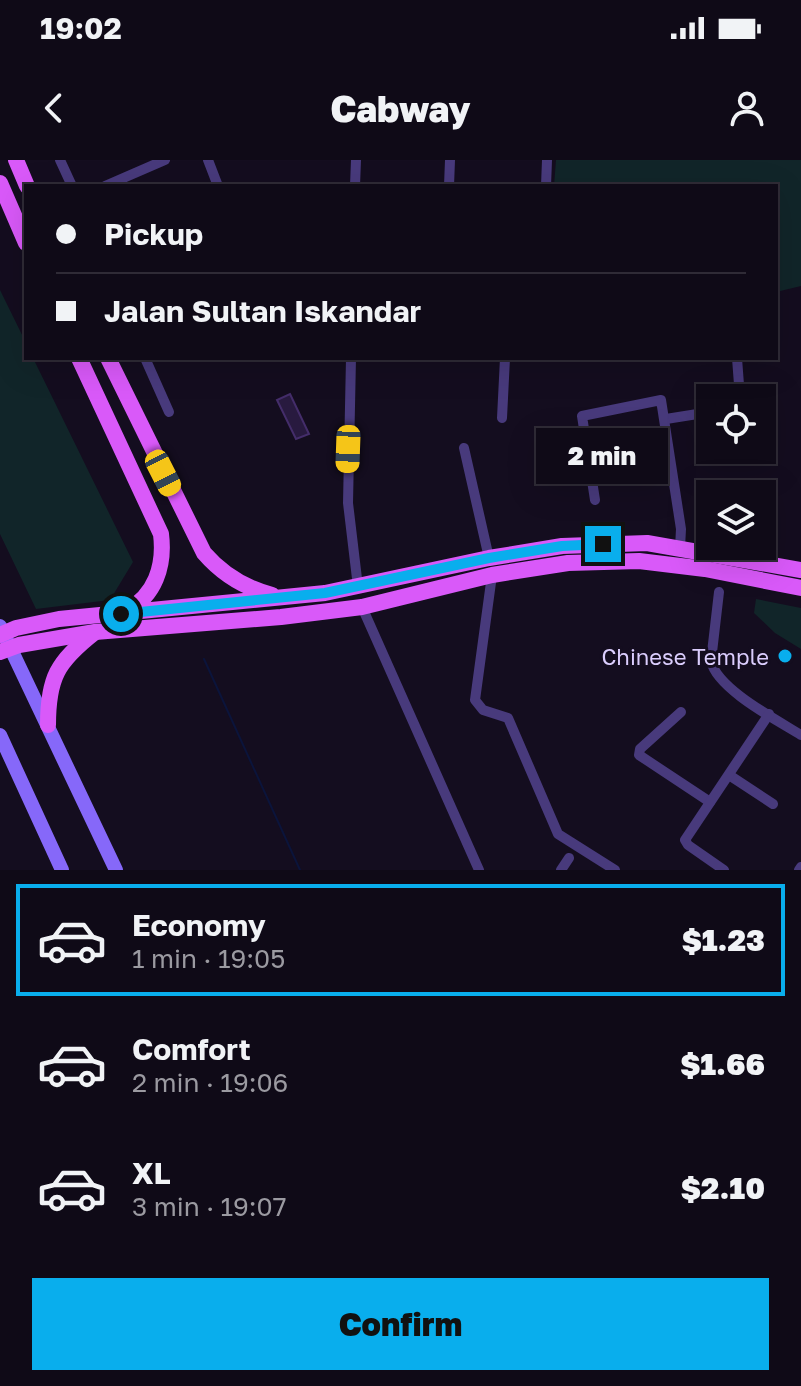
<!DOCTYPE html>
<html lang="en">
<head>
<meta charset="utf-8">
<style>
	body { margin:0; font-family:"Golos Text",sans-serif; background:#181320; color:#f1f3f6; height:100vh; display:flex; flex-direction:column; font-size:30px; white-space:nowrap }
	* { box-sizing:border-box; margin:0 }
	p { font-size:26px; color:#9b9aa1 }
	.icon { flex:none; width:44px; height:44px; fill:none; stroke:currentColor; stroke-width:2; stroke-linecap:round; stroke-linejoin:round }
	.map { position:relative; height:710px; overflow:hidden }
	.sheet { display:flex; flex-direction:column; background:#0f0a17; flex:1 }
	.sheet>* { flex:none }
	.hud { position:absolute; left:24px; top:24px; width:754px; height:176px; border-radius:0px; box-shadow:0 8px 32px #0002,0 0 0 2px #2f2b36; display:grid; align-content:center; height:176px; padding:0 32px; background:#0f0a17 }
	.fabs { position:absolute; left:696px; top:224px; display:grid; gap:16px }
	.fabs a { display:grid; place-items:center; width:80px; height:80px; border-radius:0px; background:#0f0a17; box-shadow:0 8px 32px #0002,0 0 0 2px #2f2b36; font-size:40px }
	.end { position:absolute; width:36px; height:36px; margin:-18px; border:10px solid #09aeed; background:#111; box-shadow:0 0 0 4px #111 }
	.from { border-radius:50% }
	.bubble { position:absolute; height:56px; border-radius:0px; background:#0f0a17; box-shadow:0 8px 32px #0002,0 0 0 2px #2f2b36; font-size:26px; font-weight:800; line-height:56px; text-align:center }
	.car { position:absolute; width:24px; height:48px; margin:-24px -12px; border-radius:10px; box-shadow:0 0 6px 2px #0007; background:linear-gradient(#f5c518 24%,#345 0 40%,#f5c518 0 76%,#345 0 86%,#f5c518 0) }
	.hud b { display:flex; align-items:center; gap:28px; height:76px; font-size:30px }
	.hud b+b { border-top:2px solid #2f2b36 }
	.hud i { width:20px; height:20px; background:#f1f3f6 }
	ul { padding:14px 0 0; list-style:none }
	li { display:flex; align-items:center; gap:24px; height:112px; margin:0 16px 12px; padding:0 16px; border:4px solid transparent; border-radius:0px }
	li div { flex:1 }
	li b { display:block; font-size:30px }
	li em { font-style:normal; font-weight:800 }
	li.active { border-color:#09aeed }
	li>.icon { width:72px; height:72px; stroke-width:1.5 }
	.action { display:flex; gap:16px; margin-top:auto; padding:16px 32px }
	.action a { flex:1; height:92px; border-radius:0px; background:#09aeed; color:#111; font-size:32px; font-weight:800; line-height:92px; text-align:center }
	.status { display:flex; justify-content:space-between; align-items:center; height:56px; padding:0 40px; background:#0f0a17; direction:ltr }
	.status svg { height:22px; fill:currentColor }
	header { display:flex; justify-content:space-between; align-items:center; height:104px; padding:0 32px; background:#0f0a17; font-size:36px; font-weight:800 }
	.map>svg:first-child { display:block }
	.green { fill:#112529 }
	.lines { fill:none; stroke-linecap:round; stroke-linejoin:round }
	.stream { stroke:#0b143b; stroke-width:2 }
	.building { fill:#281a3f; stroke:#442d6a; stroke-width:2 }
	.minor { stroke:#483a7c; stroke-width:10 }
	.secondary { stroke:#8668f9; stroke-width:14 }
	.primary { stroke:#d959f9; stroke-width:16 }
	.route { stroke:#09aeed; stroke-width:10 }
	.poi-dot { fill:#09aeed; stroke:#140d1f; stroke-width:3 }
	.labels { text-anchor:middle; dominant-baseline:central; stroke-width:6; stroke-linejoin:round; paint-order:stroke }
	.poi-label { font-size:22px; fill:#dbcdfd; stroke:#140d1f; text-anchor:end }
</style>
</head>
<body>
<div class="status"><b>19:02</b><svg viewBox="0 0 49 12"><path d="M0 12V9h3v3zM5 12V6h3v6zM10 12V3h3v9zM15 12V0h3v12zM26 1h20v11H26zM47 4h2v5h-2z"/></svg></div>
<header><svg class="icon" aria-label="back" viewBox="0 0 24 24"><path d="M15 5l-7 7 7 7"/></svg>Cabway<svg class="icon" aria-label="person" viewBox="0 0 24 24"><circle cx="12" cy="8" r="4"/><path d="M4 21q1-7 8-7t8 7"/></svg></header>
<div class="map">
<svg width="801" height="710" viewBox="0 0 801 710">
	<rect width="100%" height="100%" fill="#140d1f"/>
	<g class="green">
		<path d="M556,0h245v126l-25,6v-106h-222z"/>
		<path d="M0,130l26,53v15h7l100,204 -23,38 -74,9 -36,-75z"/>
		<path d="M756,439l45,9v41l-26,-16 -21,-20z"/>
	</g>
	<g class="lines">
		<path class="stream" d="M204,499l96,211"/>
	</g>
	<path class="building" d="M290,234l19,40 -13,5 -19,-39z"/>
	<g class="lines">
		<g class="minor">
			<path d="M60,0l12,26"/>
			<path d="M208,0l10,26"/>
			<path d="M105,26l60,-26"/>
			<path d="M355,26l1,-26"/>
			<path d="M449,26l1,-26"/>
			<path d="M546,26l1,-26"/>
			<path d="M145,198l24,54"/>
			<path d="M351,198l-3,145 10,84"/>
			<path d="M737,198l3,40"/>
			<path d="M502,258l3,-60"/>
			<path d="M666,259l44,-7"/>
			<path d="M464,288l25,110"/>
			<path d="M751,290l2,7"/>
			<path d="M595,340l-13,-84 79,-16 20,129 -1,19"/>
			<path d="M492,415l-17,125 8,10 25,8 50,116 57,36"/>
			<path d="M719,432l-8,69c6,28 66,59 90,74"/>
			<path d="M362,447l117,263"/>
			<path d="M681,552l-41,37 -1,6 71,47"/>
			<path d="M729,615l44,29"/>
			<path d="M561,710l8,-12"/>
			<path d="M724,710l-36,-25 -3,-5 84,-126"/>
			<path d="M799,710l2,-3"/>
		</g>
		<g class="secondary">
			<path d="M0,466l116,244"/>
			<path d="M0,575l62,135"/>
		</g>
		<g class="primary">
			<path d="M16,0l11,26"/>
			<path d="M0,23l26,60"/>
			<path d="M79,198l82,176c4,32 -6,62 -35,77"/>
			<path d="M108,198l96,195c19,22 41,35 68,42"/>
			<path d="M0,475l16,-7 43,-9 266,-26 164,-35 73,-12 85,-3 154,27"/>
			<path d="M0,492l19,-7 76,-13 186,-15 81,-10 130,-32 76,-12 71,-2 66,8 96,19"/>
			<path d="M48,565c0,-47 9,-63 46,-92"/>
		</g>
	</g>
	<g class="lines">
		<path class="route" d="M121,454l204,-21 164,-35 73,-12 41,-2"/>
	</g>
	<circle class="poi-dot" cx="785" cy="496" r="8"/>
	<g class="labels">
		<g class="poi-label">
			<text x="769" y="496">Chinese Temple</text>
		</g>
	</g>
</svg>
<div class="fabs">
<a><svg class="icon" aria-label="locate" viewBox="0 0 24 24"><circle cx="12" cy="12" r="6"/><path d="M12 2v4M12 18v4M2 12h4M18 12h4"/></svg></a>
<a><svg class="icon" aria-label="layers" viewBox="0 0 24 24"><path d="M12 4l9 5-9 5-9-5zM3 14l9 5 9-5"/></svg></a>
</div>
<i class="end from" style="left:121px;top:454px"></i>
<i class="end" style="left:603px;top:384px"></i>
<div class="bubble" style="left:536px;top:268px;width:132px">2 min</div>
<i class="car" style="left:348px;top:289px;rotate:182deg"></i>
<i class="car" style="left:163px;top:313px;rotate:153deg"></i>
<div class="hud">
<b><i class="from"></i>Pickup</b>
<b><i></i>Jalan Sultan Iskandar</b>
</div>
</div>
<section class="sheet">
<ul>
<li class="active"><svg class="icon" aria-label="car" viewBox="0 0 24 24"><path d="M5 17H2v-5l4-1 3-4h7l3 4 3 1v5h-3M9 17h6M6 11h13"/><circle cx="7" cy="17" r="2"/><circle cx="17" cy="17" r="2"/></svg><div><b>Economy</b><p>1 min · 19:05</p></div><em>$1.23</em></li>
<li><svg class="icon" aria-label="car" viewBox="0 0 24 24"><path d="M5 17H2v-5l4-1 3-4h7l3 4 3 1v5h-3M9 17h6M6 11h13"/><circle cx="7" cy="17" r="2"/><circle cx="17" cy="17" r="2"/></svg><div><b>Comfort</b><p>2 min · 19:06</p></div><em>$1.66</em></li>
<li><svg class="icon" aria-label="car" viewBox="0 0 24 24"><path d="M5 17H2v-5l4-1 3-4h7l3 4 3 1v5h-3M9 17h6M6 11h13"/><circle cx="7" cy="17" r="2"/><circle cx="17" cy="17" r="2"/></svg><div><b>XL</b><p>3 min · 19:07</p></div><em>$2.10</em></li>
</ul>
<div class="action"><a>Confirm</a></div>
</section>
</body>
</html>
